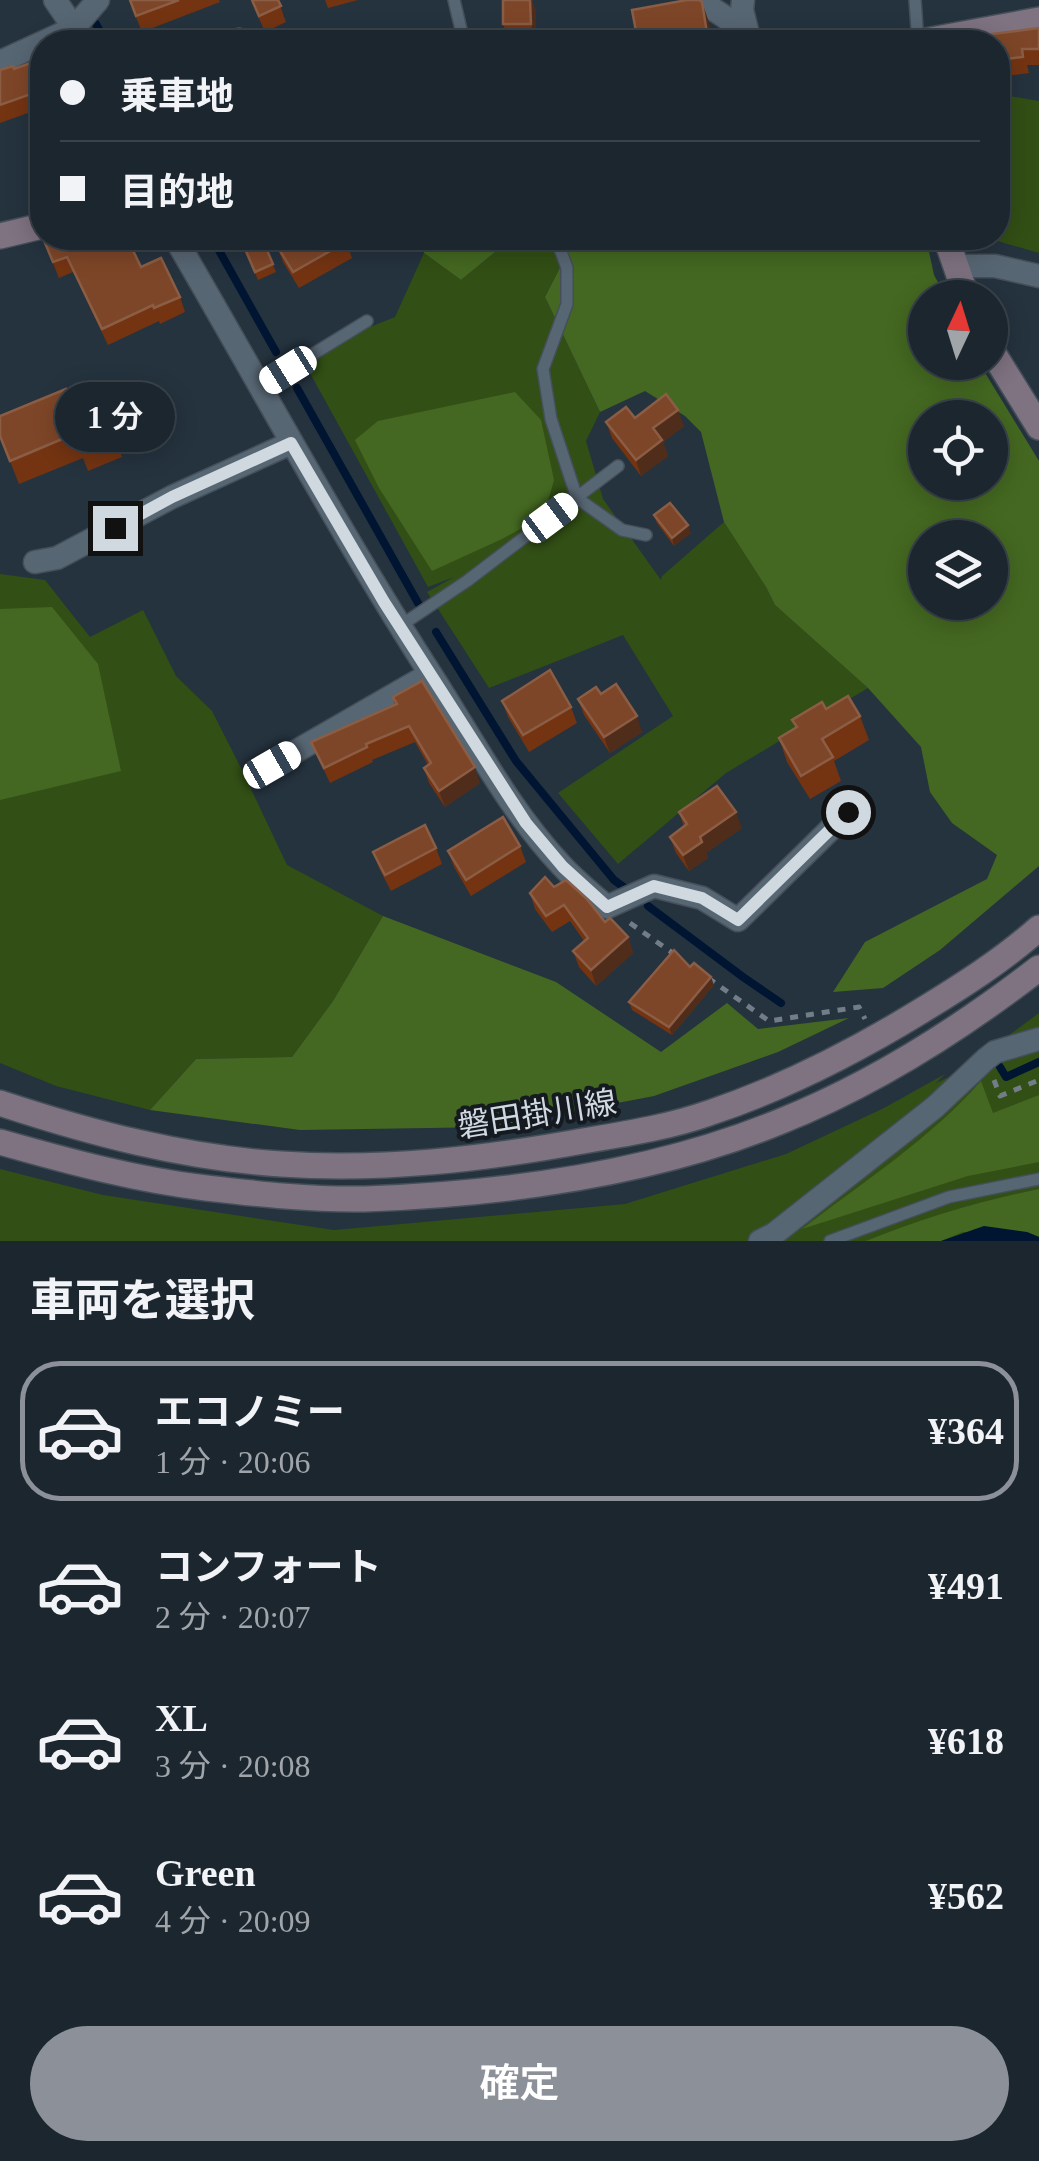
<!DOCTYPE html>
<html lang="ja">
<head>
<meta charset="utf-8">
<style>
	body { margin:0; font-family:"Times New Roman","Noto Sans JP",serif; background:#29323b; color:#f1f3f6; height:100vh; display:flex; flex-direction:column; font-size:38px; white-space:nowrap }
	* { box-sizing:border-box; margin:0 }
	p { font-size:32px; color:#a0a5aa }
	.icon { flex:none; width:55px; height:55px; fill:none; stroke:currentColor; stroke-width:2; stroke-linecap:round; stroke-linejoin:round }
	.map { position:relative; height:1241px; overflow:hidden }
	.details { display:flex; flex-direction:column; background:#1c262f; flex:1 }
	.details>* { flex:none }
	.guide { position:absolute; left:30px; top:30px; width:980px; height:220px; border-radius:40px; box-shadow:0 5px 25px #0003,0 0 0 2px #3a434b; display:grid; align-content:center; height:220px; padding:0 30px; background:#1c262f }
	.needle { width:65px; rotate:4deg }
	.tools { position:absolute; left:908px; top:280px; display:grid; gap:20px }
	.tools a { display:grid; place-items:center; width:100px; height:100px; border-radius:50%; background:#1c262f; box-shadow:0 5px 25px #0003,0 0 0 2px #3a434b; font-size:50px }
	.end { position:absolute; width:45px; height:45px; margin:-22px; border:12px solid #d0d8e0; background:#111; box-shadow:0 0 0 5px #111 }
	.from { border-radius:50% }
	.bubble { position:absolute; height:70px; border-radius:35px; background:#1c262f; box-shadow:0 5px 25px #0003,0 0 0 2px #3a434b; font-size:32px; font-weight:600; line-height:70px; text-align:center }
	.car { position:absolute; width:30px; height:60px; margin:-30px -15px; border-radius:12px; box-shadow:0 0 8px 2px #0007; background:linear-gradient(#fff 24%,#345 0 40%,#fff 0 76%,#345 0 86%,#fff 0) }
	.guide b { display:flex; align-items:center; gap:35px; height:95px; font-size:38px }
	.guide b+b { border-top:2px solid #3a434b }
	.guide i { width:25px; height:25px; background:#f1f3f6 }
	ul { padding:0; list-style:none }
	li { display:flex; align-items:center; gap:30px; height:140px; margin:0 20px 15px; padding:0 10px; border:5px solid transparent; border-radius:40px }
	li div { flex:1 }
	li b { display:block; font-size:38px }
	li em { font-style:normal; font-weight:600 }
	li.active { border-color:#8c9099 }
	li>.icon { width:90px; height:90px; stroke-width:1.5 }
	h2 { padding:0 30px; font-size:45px; line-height:120px }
	.button { display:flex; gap:20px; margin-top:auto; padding:20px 30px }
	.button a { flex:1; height:115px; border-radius:60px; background:#8c9099; color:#fff; font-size:40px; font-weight:600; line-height:115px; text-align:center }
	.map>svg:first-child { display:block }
	.green { fill:#324f15 }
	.forest { fill:#446821; fill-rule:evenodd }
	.water { fill:#001531 }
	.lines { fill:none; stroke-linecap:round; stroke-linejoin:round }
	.stream { stroke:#001531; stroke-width:8 }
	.lane-casing { stroke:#444f59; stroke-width:14 }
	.street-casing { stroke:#444f59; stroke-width:25 }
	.secondary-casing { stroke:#444f59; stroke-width:28 }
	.path { stroke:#727d87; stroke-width:5; stroke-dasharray:8 8; stroke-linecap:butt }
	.lane { stroke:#576673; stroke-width:11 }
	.street { stroke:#576673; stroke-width:22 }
	.secondary { stroke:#7f7281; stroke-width:25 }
	.wall { fill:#743412 }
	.shaded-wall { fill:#502c1a }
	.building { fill:#7e4628; stroke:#8b5d45; stroke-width:2.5 }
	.route { stroke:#d0d8e0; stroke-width:12 }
	.labels { text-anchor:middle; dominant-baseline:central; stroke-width:8; stroke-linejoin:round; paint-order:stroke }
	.street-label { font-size:32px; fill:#d0d8e0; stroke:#141a1f }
</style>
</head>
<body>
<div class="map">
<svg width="1039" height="1241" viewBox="0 0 1039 1241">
	<rect width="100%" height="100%" fill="#25333f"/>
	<g class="green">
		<path d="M998,94l41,7v152l-52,-15h11z"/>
		<path d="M512,238h36l15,23 -18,36 55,115 -14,29 17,58 58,81 1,-4 62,-54 42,65 9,18 93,83 -142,85 -108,91 -60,-71 115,-77 -50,-81 -134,53 -62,-96 27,-15 -26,10 -128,-232 95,-38 29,-64 37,27z"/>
		<path d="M0,574l45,6 45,57 53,-27 33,66 36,35 30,59 45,95 96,51 -50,85 -41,56 -96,2 -46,51 -94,-24 -56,-23z"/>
		<path d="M1039,1013v228h-1039v-72l103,26 231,35 291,-26 161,-50 98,-46 61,-34 -9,9 20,-9z"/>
	</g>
	<g class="forest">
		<path d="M424,238h88l-51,42 -37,-27z"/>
		<path d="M575,238h351l8,37 12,22 -21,1v64l54,1 60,98v405l-99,84 -57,38 -50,4 32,-50 122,-63 10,-24 -45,-32 -22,-31 -9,-45 -53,-59 -93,-83 -9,-18 -42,-65 -23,-90 -16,-16 -40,-25 -45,21 -55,-115zM925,418h65v64h-65zM925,538h65v64h-65z"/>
		<path d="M515,392l26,28 13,60 -10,36 -42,23 -70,32 -53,-83 -24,-48 23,-19z"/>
		<path d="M52,607l46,57 23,107 -121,29v-191z"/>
		<path d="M383,916l173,66 105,70 66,-49 31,26 91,-11 -71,34 -124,44 -162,31 -192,3 -150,-20 46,-51 96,-2 41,-56z"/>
		<path d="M981,1081l12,32 46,-18v67l-71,14 -166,53c61,-47 128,-90 179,-148z"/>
		<path d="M1039,1189v48l-12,-5h-64l-22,9h-75c56,-23 114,-40 173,-52z"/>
	</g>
	<path class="water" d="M984,1226l43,6 12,5v4h-98z"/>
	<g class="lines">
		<g class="stream">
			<path d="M96,24l10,18"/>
			<path d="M212,238l64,114"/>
			<path d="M297,388l121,215"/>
			<path d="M436,632l80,129 98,119 15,11"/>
			<path d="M648,906l95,71 38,26"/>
			<path d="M1000,1067l6,10 33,-15"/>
		</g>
		<defs>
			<g id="lane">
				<path d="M454,0l10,42"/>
				<path d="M915,0l3,42"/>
				<path d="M239,34l4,8"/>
				<path d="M556,238l11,30v36l-24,65 8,50 26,79 45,32 24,5"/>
				<path d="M261,386l106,-65"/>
				<path d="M400,626l67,-45 151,-115"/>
				<path d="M830,1241l119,-44 90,-18"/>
			</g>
			<g id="street">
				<path d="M55,0l19,28 7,14"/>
				<path d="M699,0l26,17 28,25"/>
				<path d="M743,0l-1,10 7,28"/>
				<path d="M0,62l74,-34 24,-28"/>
				<path d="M175,238c87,149 168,301 262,446 39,62 75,129 125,182 14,15 30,28 45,41l47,-21 48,12 36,22 110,-108"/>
				<path d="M955,266h40l44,10"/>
				<path d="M35,562l22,-4 115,-61 119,-54"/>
				<path d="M272,765l158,-91"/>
				<path d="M760,1241l14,-7 161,-127 51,-48 9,-7 44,-13"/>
			</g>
			<g id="secondary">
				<path d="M920,42l119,-22"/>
				<path d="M0,236l42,-10"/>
				<path d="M946,238l21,60"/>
				<path d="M990,348l49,79"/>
				<path d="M0,1103c91,30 185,55 281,61 101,7 203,-5 302,-23 42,-7 87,-14 126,-28 75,-25 145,-61 212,-102 41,-25 82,-51 118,-83"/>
				<path d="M0,1142c67,19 137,38 206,46 52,6 107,12 159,11 137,-5 287,-25 414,-77 93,-37 181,-93 260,-154"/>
			</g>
		</defs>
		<use href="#lane" class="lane-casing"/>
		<use href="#street" class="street-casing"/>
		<use href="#secondary" class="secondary-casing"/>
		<g class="path">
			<path d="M630,923l44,31"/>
			<path d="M708,978l61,43 90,-14 6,12"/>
			<path d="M994,1080l6,16 39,-16"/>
		</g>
		<use href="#lane" class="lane"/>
		<use href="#street" class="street"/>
		<use href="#secondary" class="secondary"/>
	</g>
	<g class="wall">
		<path d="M129,0h90l1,2 -78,30z"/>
		<path d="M251,0h27l8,22 -21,10z"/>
		<path d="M325,0h33l-30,8z"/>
		<path d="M503,0h29l4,12v28h-27l-6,-16z"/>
		<path d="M1039,28v37h-12l2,8 -31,4v-35z"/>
		<path d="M42,59v49l-42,15v-53l14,-1z"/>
		<path d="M43,238h113l-25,9 10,20 39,30 5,15 -25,12 -1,-3 -51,24 -35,-73 -14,6z"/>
		<path d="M263,241l13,31 -18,8 -13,-31z"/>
		<path d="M346,242l6,16 -53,30 -16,-26 -6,-16z"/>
		<path d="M74,410l39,24 9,23 -34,14 -5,-13 -64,26 -19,-48z"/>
		<path d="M635,418l49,8 -21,16 5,14 -27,20 -29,-38 -6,-16z"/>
		<path d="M654,515l37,18 -17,13 -17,-23z"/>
		<path d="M601,694l41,38 -32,21 -26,-38 -6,-16z"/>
		<path d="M393,697l87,86 -35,24 -16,-24 -5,-15 4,-3 -13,-23 -43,18 1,2 -43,21 -19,-41 84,-37z"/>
		<path d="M502,701l69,6 6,16 -48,29 -21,-35z"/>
		<path d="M826,709l34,7 9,24 -35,21 7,20 -31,18 -23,-37 -8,-24 17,-10 -4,-8z"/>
		<path d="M679,812l63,16 -36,25 2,5 -19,13 -13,-18 -6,-16 14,-10z"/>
		<path d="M520,846l6,16 -55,34 -17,-29 -6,-16z"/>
		<path d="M436,848l6,16 -51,27 -12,-23 -6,-16z"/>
		<path d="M554,887l74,50 5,16 -37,33 -17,-19 -6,-16 11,-10 -14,-20 -18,11 -17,-23 -5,-16z"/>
		<path d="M690,967l24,18 -42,50 -40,-25 -3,-8z"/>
	</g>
	<g class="shaded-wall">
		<path d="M530,0h2l4,12v28l-5,-16z"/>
		<path d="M702,2l8,23 3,17h-3l-2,-3z"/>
		<path d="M678,410l6,16 -21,16 5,14 -27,20 -5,-16 17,-32z"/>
		<path d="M688,525l3,8 -17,13 -2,-8z"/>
		<path d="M637,716l5,16 -32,21 -6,-16z"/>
		<path d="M475,767l5,16 -35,24 -6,-16z"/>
		<path d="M736,812l6,16 -36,25 2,5 -19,13 -6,-16 17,-18z"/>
		<path d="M628,937l5,16 -37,33 -5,-16z"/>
		<path d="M711,977l3,8 -42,50 -3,-8z"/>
	</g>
	<g class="building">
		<path d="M130,0h49l-43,16z"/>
		<path d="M252,0h26l3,6 -22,10z"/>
		<path d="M503,0h27l1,24h-28z"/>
		<path d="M687,0h12l3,2 6,37 -20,3h-50l-6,-32z"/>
		<path d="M1039,28v21h-17l1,8 -25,3v-18h-29l-1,-5z"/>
		<path d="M42,59v33v-2l-42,15v-35l13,-4 1,3z"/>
		<path d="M43,238h84l14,29 20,-9 19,39 -26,11 -1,-3 -51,24 -35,-72 -14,5z"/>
		<path d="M292,238h51l3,4 -53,30 -16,-26z"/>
		<path d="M263,241l10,23 -18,8 -10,-23z"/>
		<path d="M66,389l8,21 25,-10 14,34 -33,14 -6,-14 -64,27 -10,-25v-20z"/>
		<path d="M666,394l12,16 -25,18 9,12 -26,20 -30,-38 20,-15 9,11z"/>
		<path d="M670,503l18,22 -16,13 -18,-23z"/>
		<path d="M550,670l21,37 -48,28 -21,-34z"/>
		<path d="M422,681l53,86 -36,24 -15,-23 7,-5 -22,-37 -43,18 1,3 -43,21 -13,-26 86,-38 -4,-7z"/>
		<path d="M616,684l21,32 -33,21 -26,-38 18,-12 5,7z"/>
		<path d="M848,696l12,20 -38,23 11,18 -32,19 -22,-38 18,-11 -5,-7 30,-18 4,7z"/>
		<path d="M717,786l19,26 -36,25 2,5 -19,13 -13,-18 17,-13 -8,-12z"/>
		<path d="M503,817l17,29 -54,34 -18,-29z"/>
		<path d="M425,825l11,23 -51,27 -12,-23z"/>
		<path d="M545,877l9,10 12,-7 20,18 19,24 5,-4 18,19 -37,33 -18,-19 15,-13 -24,-33 -18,11 -16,-23z"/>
		<path d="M674,950l16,17 4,-4 17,14 -42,50 -40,-25z"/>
	</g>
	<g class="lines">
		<path class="route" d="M115,528l57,-31 119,-54 93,159 142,221 37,44 44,40 47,-21 48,12 36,22 110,-108"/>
	</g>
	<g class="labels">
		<g class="street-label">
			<text transform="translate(537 1114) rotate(-9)">磐田掛川線</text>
		</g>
	</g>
</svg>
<div class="tools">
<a><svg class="needle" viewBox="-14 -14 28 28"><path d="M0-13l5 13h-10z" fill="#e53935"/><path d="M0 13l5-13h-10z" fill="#a0a5aa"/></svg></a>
<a><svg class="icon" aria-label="locate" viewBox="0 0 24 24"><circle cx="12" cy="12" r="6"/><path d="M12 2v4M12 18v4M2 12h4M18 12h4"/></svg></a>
<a><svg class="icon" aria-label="layers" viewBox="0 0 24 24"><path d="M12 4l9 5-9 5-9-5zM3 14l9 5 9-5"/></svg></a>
</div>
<i class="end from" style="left:848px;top:812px"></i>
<i class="end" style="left:115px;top:528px"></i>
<div class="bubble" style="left:55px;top:382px;width:120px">1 分</div>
<i class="car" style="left:288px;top:370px;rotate:238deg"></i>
<i class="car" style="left:550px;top:518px;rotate:53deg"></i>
<i class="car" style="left:272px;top:765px;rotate:60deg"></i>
<div class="guide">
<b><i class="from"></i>乗車地</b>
<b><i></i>目的地</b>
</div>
</div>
<section class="details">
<h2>車両を選択</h2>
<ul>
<li class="active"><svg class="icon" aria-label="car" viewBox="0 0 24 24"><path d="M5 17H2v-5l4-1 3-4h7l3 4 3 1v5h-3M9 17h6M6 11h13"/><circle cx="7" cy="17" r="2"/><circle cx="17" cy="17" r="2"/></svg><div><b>エコノミー</b><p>1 分 · 20:06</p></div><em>¥364</em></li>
<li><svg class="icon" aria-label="car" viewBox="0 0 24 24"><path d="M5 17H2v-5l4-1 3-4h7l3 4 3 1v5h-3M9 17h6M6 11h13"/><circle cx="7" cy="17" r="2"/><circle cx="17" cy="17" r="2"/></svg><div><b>コンフォート</b><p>2 分 · 20:07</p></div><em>¥491</em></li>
<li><svg class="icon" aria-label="car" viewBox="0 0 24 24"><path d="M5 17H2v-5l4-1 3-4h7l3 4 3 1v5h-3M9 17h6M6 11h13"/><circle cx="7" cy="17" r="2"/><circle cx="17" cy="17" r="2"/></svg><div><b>XL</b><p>3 分 · 20:08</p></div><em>¥618</em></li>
<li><svg class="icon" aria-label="car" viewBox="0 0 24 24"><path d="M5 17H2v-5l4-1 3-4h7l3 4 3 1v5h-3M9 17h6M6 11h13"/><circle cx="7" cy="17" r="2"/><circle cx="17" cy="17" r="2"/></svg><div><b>Green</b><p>4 分 · 20:09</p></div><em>¥562</em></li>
</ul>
<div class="button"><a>確定</a></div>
</section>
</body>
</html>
